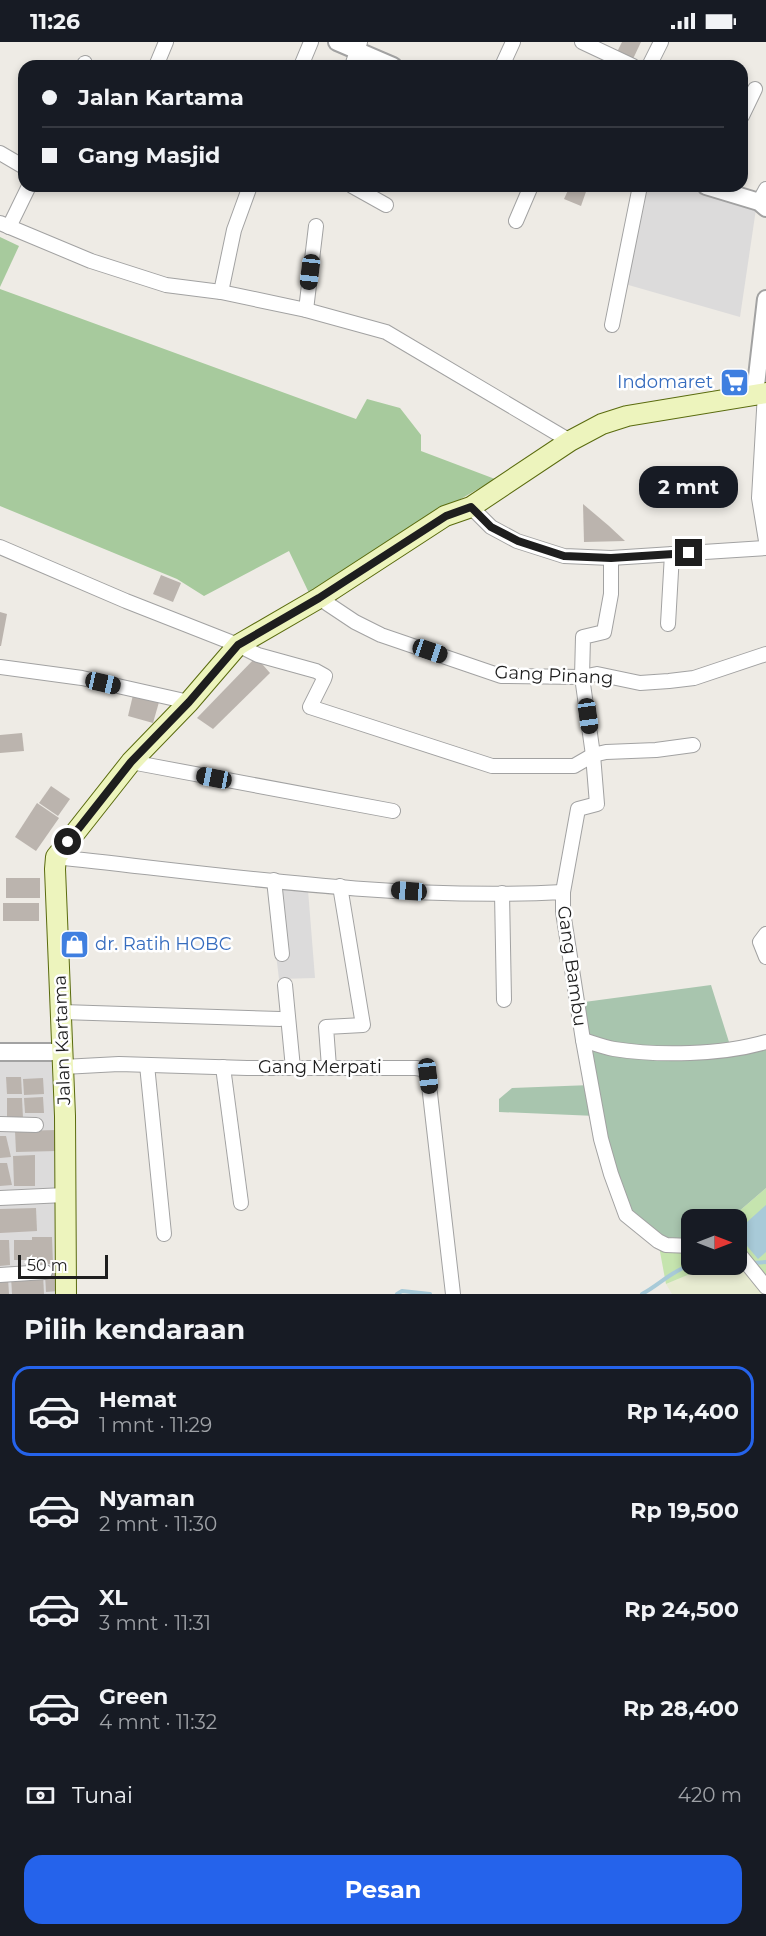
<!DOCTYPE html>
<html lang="id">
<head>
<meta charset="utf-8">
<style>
	body { margin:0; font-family:Montserrat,sans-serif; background:#20242c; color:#f1f3f6; height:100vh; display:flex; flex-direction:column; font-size:22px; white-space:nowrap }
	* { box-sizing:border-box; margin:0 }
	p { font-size:20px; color:#9ea1a6 }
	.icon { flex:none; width:33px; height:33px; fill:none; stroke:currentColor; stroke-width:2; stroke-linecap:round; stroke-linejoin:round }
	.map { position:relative; height:1252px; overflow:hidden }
	.panel { display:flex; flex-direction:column; background:#171b24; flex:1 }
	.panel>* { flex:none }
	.top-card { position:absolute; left:18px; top:18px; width:730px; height:132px; border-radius:18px; box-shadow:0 3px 9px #0003; display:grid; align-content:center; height:132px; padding:0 24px; background:#171b24 }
	.needle { width:39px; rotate:90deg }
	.fabs { position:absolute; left:681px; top:1167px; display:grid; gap:12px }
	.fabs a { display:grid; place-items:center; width:66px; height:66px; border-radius:12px; background:#171b24; box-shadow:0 3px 9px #0003; font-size:30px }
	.scale { position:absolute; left:18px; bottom:15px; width:90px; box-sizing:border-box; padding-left:6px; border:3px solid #1e1e1e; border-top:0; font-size:16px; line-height:21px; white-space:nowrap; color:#1e1e1e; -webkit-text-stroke:4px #fff; paint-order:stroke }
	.end { position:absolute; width:27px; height:27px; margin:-14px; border:8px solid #1e1e1e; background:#fff; box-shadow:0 0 0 3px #fff }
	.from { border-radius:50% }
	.bubble { position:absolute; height:42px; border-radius:18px; background:#171b24; box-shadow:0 3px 9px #0003; font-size:20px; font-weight:700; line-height:42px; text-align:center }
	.car { position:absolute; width:18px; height:36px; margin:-18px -9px; border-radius:8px; box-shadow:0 0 4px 2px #0007; background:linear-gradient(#222 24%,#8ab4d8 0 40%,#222 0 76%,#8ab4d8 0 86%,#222 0) }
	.top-card b { display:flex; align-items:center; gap:21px; height:57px; font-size:22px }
	.top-card b+b { border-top:2px solid #363941 }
	.top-card i { width:15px; height:15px; background:#f1f3f6 }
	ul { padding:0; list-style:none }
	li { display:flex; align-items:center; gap:18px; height:90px; margin:0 12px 9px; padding:0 12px; border:3px solid transparent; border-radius:18px }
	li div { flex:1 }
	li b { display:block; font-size:22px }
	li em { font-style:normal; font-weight:700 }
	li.selected { border-color:#2563eb }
	li>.icon { width:54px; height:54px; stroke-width:1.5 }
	h2 { padding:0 24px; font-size:27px; line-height:72px }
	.pay { display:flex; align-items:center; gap:15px; height:66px; padding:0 24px; font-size:22px }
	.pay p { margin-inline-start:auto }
	.cta { display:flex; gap:12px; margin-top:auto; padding:12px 24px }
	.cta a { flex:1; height:69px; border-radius:18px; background:#2563eb; color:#fff; font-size:24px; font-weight:700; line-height:69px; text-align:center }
	.status { display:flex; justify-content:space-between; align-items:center; height:42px; padding:0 30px; background:#171b24; direction:ltr }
	.status svg { height:16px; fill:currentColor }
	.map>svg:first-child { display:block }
	.residential { fill:#dcdbdb }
	.farmland { fill:#e7ebd1 }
	.grass { fill:#c5e4ae }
	.forest { fill:#a7ca9d }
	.cemetery { fill:#a8c5ae }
	.water { fill:#a8cad8 }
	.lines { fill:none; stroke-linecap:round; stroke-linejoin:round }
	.stream { stroke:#a8cad8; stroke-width:4 }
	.building { fill:#bbb4ae }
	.minor-casing { stroke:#a2a2a2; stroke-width:16 }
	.tertiary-casing { stroke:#a2a2a2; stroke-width:20 }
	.secondary-casing { stroke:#5a6b0e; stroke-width:22 }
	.minor { stroke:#fff; stroke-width:14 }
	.tertiary { stroke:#fff; stroke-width:16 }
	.secondary { stroke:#edf4bd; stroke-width:20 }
	.route { stroke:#1e1e1e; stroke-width:8 }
	.labels { text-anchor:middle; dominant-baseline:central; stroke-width:5; stroke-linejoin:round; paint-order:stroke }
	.shop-label { font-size:18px; fill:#366cbe; stroke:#fff; text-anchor:end }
	.street-label { font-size:18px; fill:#1e1e1e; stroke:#fff }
</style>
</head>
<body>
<div class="status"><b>11:26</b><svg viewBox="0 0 49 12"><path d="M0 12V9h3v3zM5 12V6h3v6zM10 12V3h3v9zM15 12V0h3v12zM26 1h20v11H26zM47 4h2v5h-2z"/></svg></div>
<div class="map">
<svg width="766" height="1252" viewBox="0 0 766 1252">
	<rect width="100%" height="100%" fill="#eeebe5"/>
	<g class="residential">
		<path d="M647,144h38l71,23 -16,108 -115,-33z"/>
		<path d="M268,845l40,3 7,88 -36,1z"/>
		<path d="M57,1019l4,233h-61v-232z"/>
	</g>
	<path class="farmland" d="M702,1227l53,2 11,16v7h-94l-6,-10z"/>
	<path class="grass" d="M766,1146v99l-11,-16 -53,-2 -36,15 -8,-43 33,5 1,18h44v-44l-6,-1z"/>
	<g class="forest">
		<path d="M0,195l19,9 -19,41z"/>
		<path d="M0,247l356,130 11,-20 33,9 21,27v16l74,28 -113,66 -73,48 -20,-42 -85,45 -27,-17 -177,-73z"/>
	</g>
	<path class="cemetery" d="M711,943l18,57 37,-5v151l-36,31 -38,1 -1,26 -25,-1 -40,-30 -30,-99 -97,-4v-13l13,-11 79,-3 -14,-82z"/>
	<path class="water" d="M766,1163v47l-8,7 -21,-25v-3z"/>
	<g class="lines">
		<g class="stream">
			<path d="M752,1221l14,-1"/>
			<path d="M397,1252l5,-3 28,3"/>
			<path d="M642,1252c19,-10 33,-27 55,-30"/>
		</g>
	</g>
	<g class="building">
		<path d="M622,0h19l-9,19 -16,-7z"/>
		<path d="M570,144h18l-7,20 -17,-7z"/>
		<path d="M583,462l26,22 16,15 -41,1z"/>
		<path d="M161,533l20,8 -8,19 -20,-8z"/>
		<path d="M0,570l7,2 -6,32h-1z"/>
		<path d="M256,615l14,16 -57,56 -16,-11z"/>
		<path d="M133,653l26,7 -6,21 -25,-7z"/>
		<path d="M22,691l2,18 -24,2v-18z"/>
		<path d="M51,744l19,13 -12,17 -19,-13z"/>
		<path d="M37,761l22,15 -23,33 -21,-14z"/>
		<rect x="6" y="836" width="34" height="20"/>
		<rect x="3" y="861" width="36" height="18"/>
		<path d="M6,1035h15l1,17h-15z"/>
		<path d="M43,1036l1,16 -20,1 -1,-16z"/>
		<path d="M43,1055l1,16h-19l-1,-15z"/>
		<path d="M7,1056h15l1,20h-16z"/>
		<path d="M57,1088v21l-41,1 -1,-21z"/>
		<path d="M0,1094h6l5,21 -11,1z"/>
		<path d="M35,1113v31h-21l-1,-30z"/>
		<path d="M0,1121h7l5,22 -12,1z"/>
		<path d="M36,1166l1,23 -37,2v-24z"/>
		<path d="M32,1195h20l1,27h-20v-4h-19v-20h18z"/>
		<path d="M0,1198h9l1,25 -10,1z"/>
		<path d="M57,1231l1,18 -12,1 -1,-18z"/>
		<path d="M43,1232l1,20h-32l-1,-18z"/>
		<path d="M0,1236h8l1,16h-9z"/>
	</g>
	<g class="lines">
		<defs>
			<g id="minor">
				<path d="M582,0l51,24"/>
				<path d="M83,24l2,-3"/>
				<path d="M156,24l10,-24"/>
				<path d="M301,24l10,-24"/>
				<path d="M352,24l8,-24"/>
				<path d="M502,24l11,-24"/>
				<path d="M649,24l12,-24"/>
				<path d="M742,74l13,-27"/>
				<path d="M0,111l24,14"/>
				<path d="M352,144l34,19"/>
				<path d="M759,160l7,-13"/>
				<path d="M516,179l15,-35"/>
				<path d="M0,181l91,38 75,24 55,7 85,18 80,22 184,109"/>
				<path d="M9,185l20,-41"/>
				<path d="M221,250l13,-62 16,-44"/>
				<path d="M306,268l10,-84"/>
				<path d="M612,283l28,-139"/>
				<path d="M765,351l-6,105 7,43"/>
				<path d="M471,465l20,20 26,14 47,15 47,2 155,-10"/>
				<path d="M0,505l126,54 112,44 20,10 58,16 9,5 -1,3 -14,28 182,59h82l19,-11 13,-3 50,-2 37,-5"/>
				<path d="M319,556l36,24 26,13 120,41 81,1 15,-3 43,9 29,-2 25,-3 72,-24"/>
				<path d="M668,582l4,-70"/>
				<path d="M0,625l82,11 107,24"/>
				<path d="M131,720l262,49"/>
				<path d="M56,815c168,18 338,44 507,35v20l20,128 18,99 10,35 15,41 32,26 8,4 26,1"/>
				<path d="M274,838l8,74"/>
				<path d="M563,850l15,-83 19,-5 -4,-49 -11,-78 1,-40 21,-5 7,-38v-36"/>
				<path d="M502,851l2,107"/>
				<path d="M766,892l-6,8 6,15"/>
				<path d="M285,943l8,83"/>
				<path d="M62,970l218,7"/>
				<path d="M583,998c10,3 20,7 31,9 44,7 108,6 152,-7"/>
				<path d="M147,1023l17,169"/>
				<path d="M63,1025l56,-3 128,4h169l6,1 6,7 25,218"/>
				<path d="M223,1025l18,136"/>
				<path d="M329,1025l-3,-40 37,-2 -23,-139"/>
				<path d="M0,1082l36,1"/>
				<path d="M0,1156l65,-3"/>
				<path d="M736,1208l30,37"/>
				<path d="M0,1233l45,-3"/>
			</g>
			<g id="tertiary">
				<path d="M337,0l56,24"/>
				<path d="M706,144l53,16 7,6"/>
				<path d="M755,352l11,-95"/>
				<path d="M0,1010h62"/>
			</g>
			<path id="secondary" d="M66,1252l-1,-178 -10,-247 1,-12 75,-95 58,-60 49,-57 81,-47 126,-82 26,-9 99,-66 32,-17 25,-8 139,-23"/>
		</defs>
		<use href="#minor" class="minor-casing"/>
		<use href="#tertiary" class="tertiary-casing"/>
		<use href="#secondary" class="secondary-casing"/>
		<use href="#minor" class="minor"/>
		<use href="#tertiary" class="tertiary"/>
		<use href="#secondary" class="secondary"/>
	</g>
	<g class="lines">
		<path class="route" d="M68,800l63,-80 58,-60 49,-57 81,-47 127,-82 25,-9 20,20 27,14 46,15 47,2 78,-5"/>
	</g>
	<defs>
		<symbol id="supermarket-square" viewBox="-11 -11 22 22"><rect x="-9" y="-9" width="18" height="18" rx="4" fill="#3f7fe0" stroke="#fff"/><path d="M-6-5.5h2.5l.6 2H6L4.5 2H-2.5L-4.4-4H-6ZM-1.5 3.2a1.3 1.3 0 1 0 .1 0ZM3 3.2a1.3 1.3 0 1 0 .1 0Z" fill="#fff"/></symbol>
		<symbol id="shop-square" viewBox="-11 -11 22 22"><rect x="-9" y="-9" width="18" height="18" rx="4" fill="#3f7fe0" stroke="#fff"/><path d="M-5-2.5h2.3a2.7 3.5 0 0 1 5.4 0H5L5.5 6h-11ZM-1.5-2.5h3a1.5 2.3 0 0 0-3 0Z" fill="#fff"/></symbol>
	</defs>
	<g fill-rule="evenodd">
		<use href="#supermarket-square" x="718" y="324" width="33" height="33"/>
		<use href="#shop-square" x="58" y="886" width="33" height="33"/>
	</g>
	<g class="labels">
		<g class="shop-label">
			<text x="713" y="340">Indomaret</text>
			<text x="95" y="902" text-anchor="start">dr. Ratih HOBC</text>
		</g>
		<g class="street-label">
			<text transform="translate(554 633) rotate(3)">Gang Pinang</text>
			<text transform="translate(572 924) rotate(82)">Gang Bambu</text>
			<text transform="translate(62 998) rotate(-92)">Jalan Kartama</text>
			<text x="320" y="1025">Gang Merpati</text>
		</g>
	</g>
</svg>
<div class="fabs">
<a><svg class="needle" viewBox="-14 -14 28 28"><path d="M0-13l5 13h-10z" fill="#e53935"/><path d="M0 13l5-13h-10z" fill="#9ea1a6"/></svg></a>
</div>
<div class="scale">50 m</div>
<i class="end from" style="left:68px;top:800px"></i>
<i class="end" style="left:689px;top:511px"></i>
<div class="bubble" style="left:639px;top:424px;width:99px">2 mnt</div>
<i class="car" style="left:310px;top:230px;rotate:187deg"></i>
<i class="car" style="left:430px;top:609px;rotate:109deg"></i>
<i class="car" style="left:103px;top:641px;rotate:103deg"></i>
<i class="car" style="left:588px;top:674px;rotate:172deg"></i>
<i class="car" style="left:214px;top:736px;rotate:281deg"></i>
<i class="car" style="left:409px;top:849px;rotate:274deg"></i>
<i class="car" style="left:428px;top:1034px;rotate:173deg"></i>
<div class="top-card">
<b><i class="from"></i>Jalan Kartama</b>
<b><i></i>Gang Masjid</b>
</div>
</div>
<section class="panel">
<h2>Pilih kendaraan</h2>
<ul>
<li class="selected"><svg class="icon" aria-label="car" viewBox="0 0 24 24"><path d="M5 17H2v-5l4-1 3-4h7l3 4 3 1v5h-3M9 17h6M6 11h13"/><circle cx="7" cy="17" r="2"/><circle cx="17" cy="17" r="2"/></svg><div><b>Hemat</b><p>1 mnt · 11:29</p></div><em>Rp 14,400</em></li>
<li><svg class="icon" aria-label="car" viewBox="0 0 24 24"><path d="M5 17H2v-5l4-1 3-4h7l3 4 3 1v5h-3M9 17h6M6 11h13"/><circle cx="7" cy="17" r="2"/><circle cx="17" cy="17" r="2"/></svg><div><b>Nyaman</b><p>2 mnt · 11:30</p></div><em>Rp 19,500</em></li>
<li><svg class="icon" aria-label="car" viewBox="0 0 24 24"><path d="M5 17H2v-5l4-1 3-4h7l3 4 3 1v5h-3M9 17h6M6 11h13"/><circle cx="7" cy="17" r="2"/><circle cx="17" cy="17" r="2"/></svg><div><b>XL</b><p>3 mnt · 11:31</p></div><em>Rp 24,500</em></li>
<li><svg class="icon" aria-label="car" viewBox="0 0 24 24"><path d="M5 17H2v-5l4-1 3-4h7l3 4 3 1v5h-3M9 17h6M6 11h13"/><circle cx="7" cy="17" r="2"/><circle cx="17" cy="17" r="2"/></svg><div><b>Green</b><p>4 mnt · 11:32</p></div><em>Rp 28,400</em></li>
</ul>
<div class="pay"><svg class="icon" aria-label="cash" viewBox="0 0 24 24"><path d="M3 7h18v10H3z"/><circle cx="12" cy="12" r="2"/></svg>Tunai<p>420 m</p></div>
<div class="cta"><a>Pesan</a></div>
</section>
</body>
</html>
